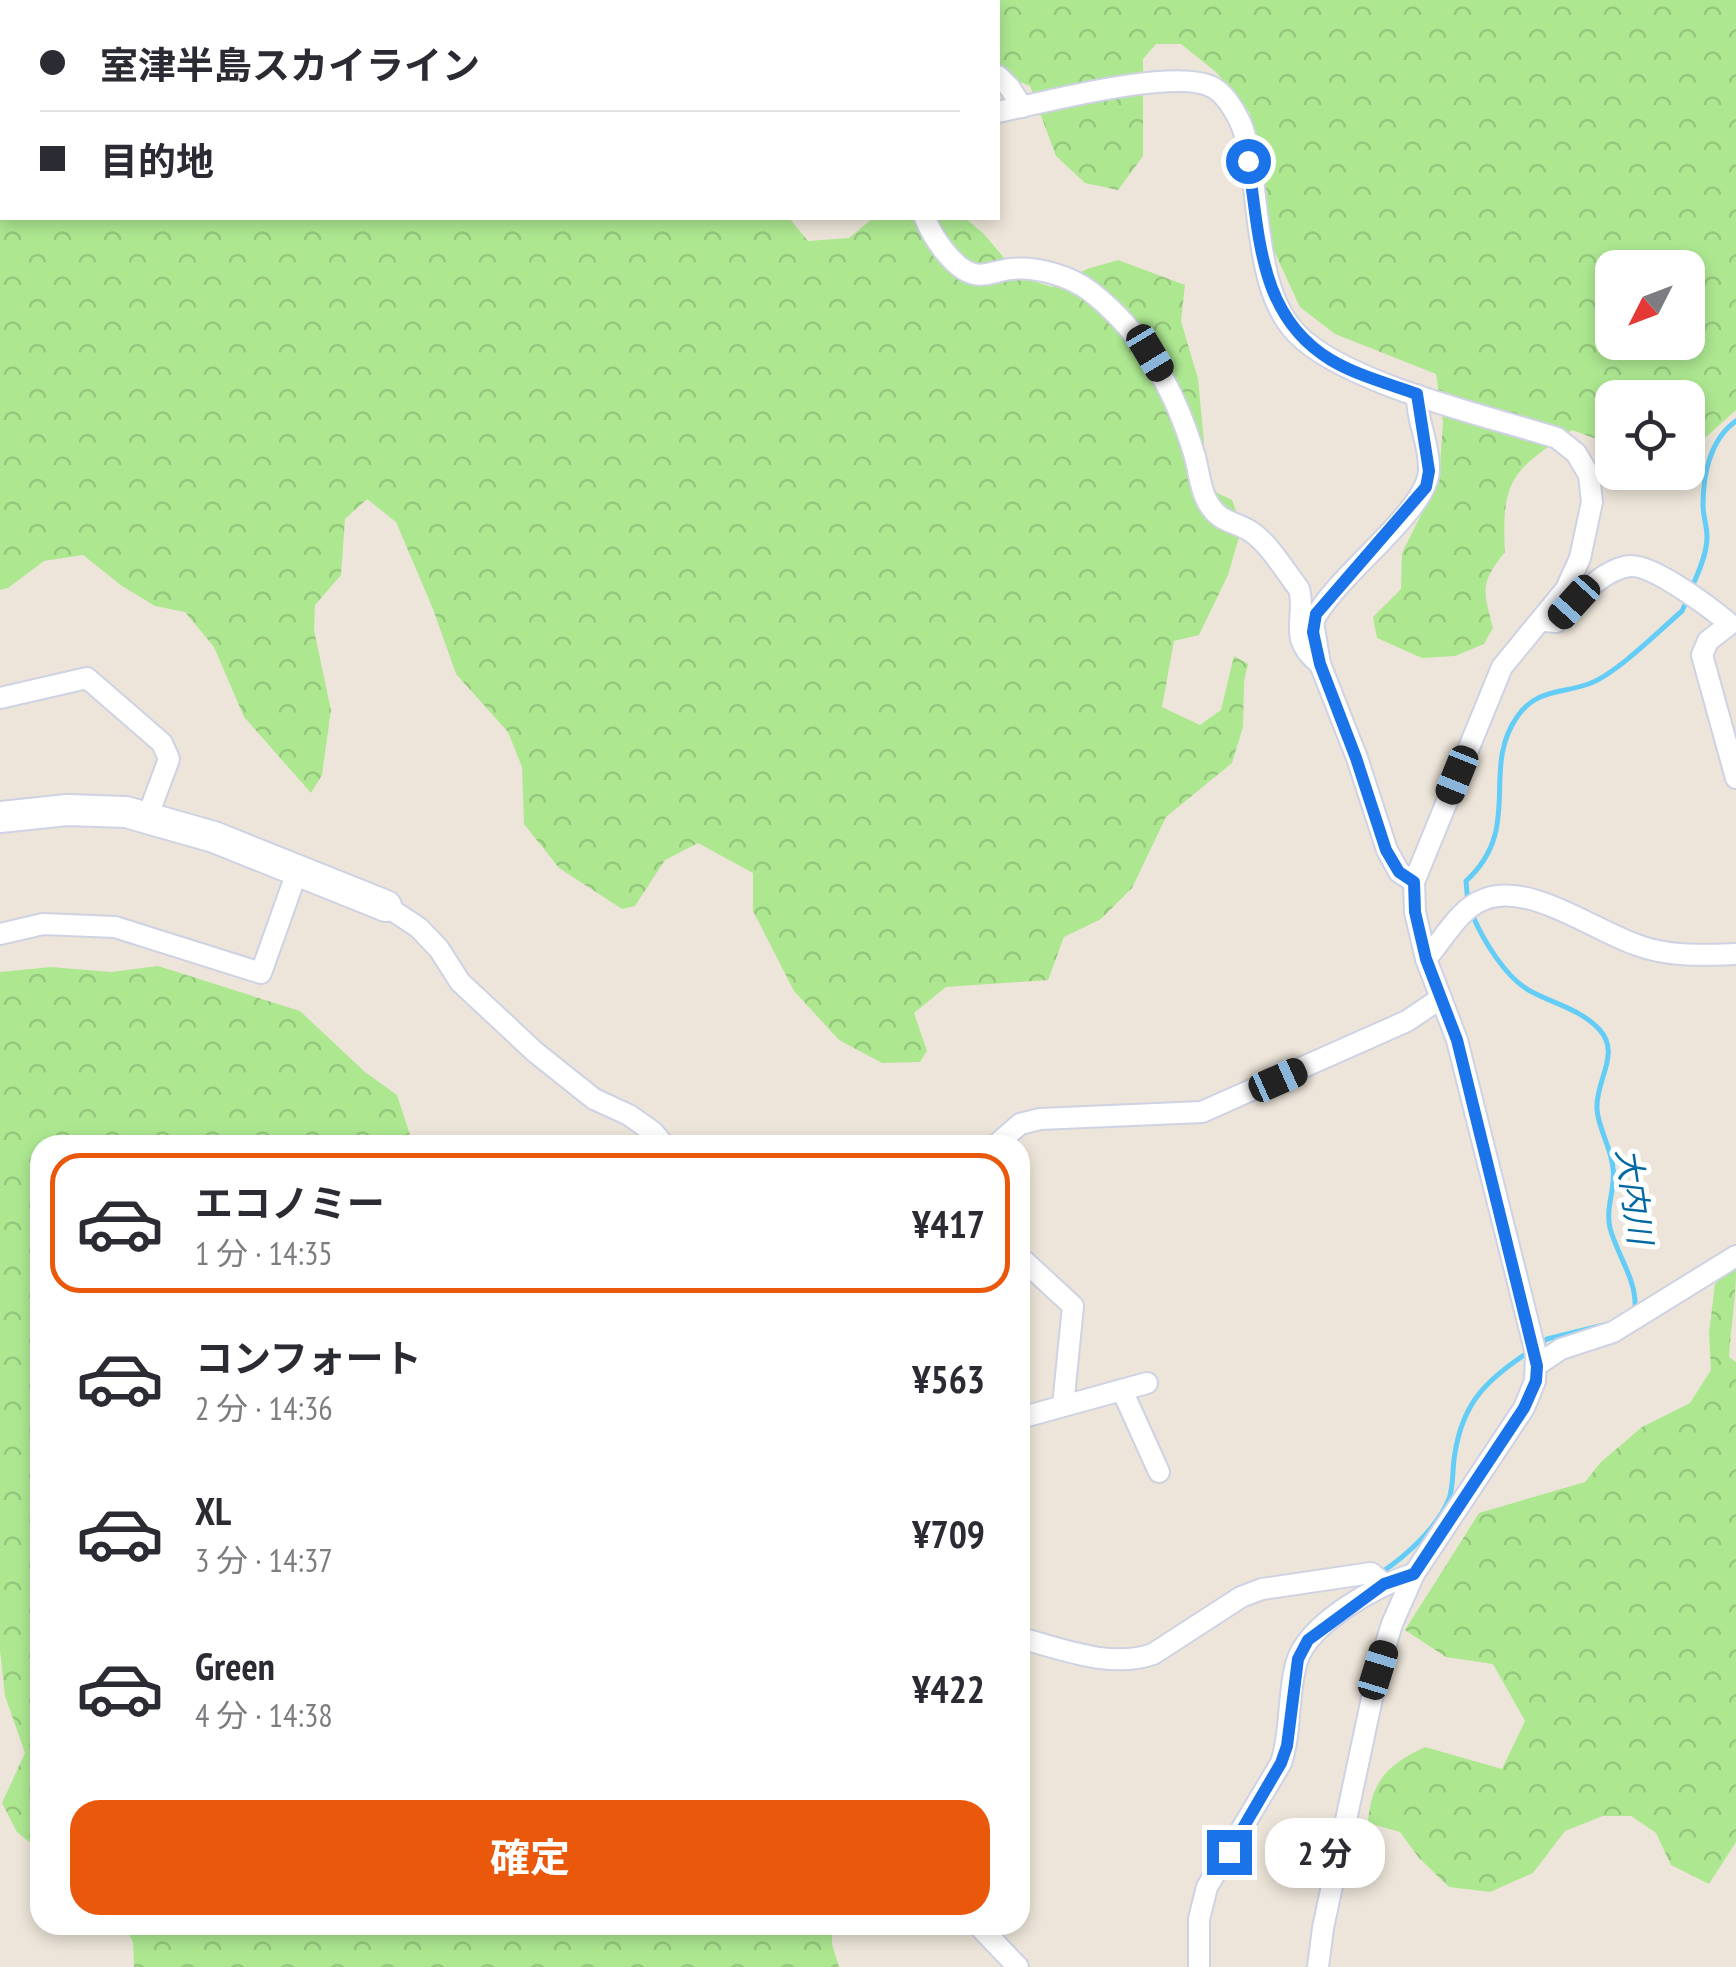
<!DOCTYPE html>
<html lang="ja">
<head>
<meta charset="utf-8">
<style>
	body { margin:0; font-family:"PT Sans Narrow","Noto Sans JP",sans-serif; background:#f7f7f7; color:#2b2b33; height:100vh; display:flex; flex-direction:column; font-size:38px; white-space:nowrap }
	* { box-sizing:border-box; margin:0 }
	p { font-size:32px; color:#7c7c81 }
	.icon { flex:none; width:55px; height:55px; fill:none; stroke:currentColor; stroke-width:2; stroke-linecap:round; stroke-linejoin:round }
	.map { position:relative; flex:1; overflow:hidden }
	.drawer { position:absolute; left:30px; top:1135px; width:1000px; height:800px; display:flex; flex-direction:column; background:#fff; border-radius:30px; box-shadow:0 5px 15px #0003 }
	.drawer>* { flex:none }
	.hud { position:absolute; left:0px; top:0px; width:1000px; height:220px; box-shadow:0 5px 15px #0003; display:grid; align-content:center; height:220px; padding:0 40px; background:#fff }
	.needle { width:65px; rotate:228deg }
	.tools { position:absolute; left:1595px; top:250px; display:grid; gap:20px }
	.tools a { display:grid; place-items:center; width:110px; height:110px; border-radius:20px; background:#fff; box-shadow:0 5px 15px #0003; font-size:50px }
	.end { position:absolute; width:45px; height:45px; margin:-22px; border:12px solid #1a73e8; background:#fff; box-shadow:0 0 0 5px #fff }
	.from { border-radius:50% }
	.bubble { position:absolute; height:70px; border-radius:30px; background:#fff; box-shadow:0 5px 15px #0003; font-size:32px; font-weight:700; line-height:70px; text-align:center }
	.car { position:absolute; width:30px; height:60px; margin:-30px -15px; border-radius:12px; box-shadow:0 0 8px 2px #0007; background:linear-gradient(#222 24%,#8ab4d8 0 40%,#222 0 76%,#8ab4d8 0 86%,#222 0) }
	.hud b { display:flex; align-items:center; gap:35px; height:95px; font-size:38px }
	.hud b+b { border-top:2px solid #e1e1e2 }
	.hud i { width:25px; height:25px; background:#2b2b33 }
	ul { padding:18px 0 0; list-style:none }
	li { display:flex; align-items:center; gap:30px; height:140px; margin:0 20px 15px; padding:0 20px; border:5px solid transparent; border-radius:30px }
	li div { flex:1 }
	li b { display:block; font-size:38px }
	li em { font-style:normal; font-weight:700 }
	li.current { border-color:#ea580c }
	li>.icon { width:90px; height:90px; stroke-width:1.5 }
	.cta { display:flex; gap:20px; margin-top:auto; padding:20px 40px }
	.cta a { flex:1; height:115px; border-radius:30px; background:#ea580c; color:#fff; font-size:40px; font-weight:700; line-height:115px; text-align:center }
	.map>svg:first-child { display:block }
	.forest { fill:url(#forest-crowns); fill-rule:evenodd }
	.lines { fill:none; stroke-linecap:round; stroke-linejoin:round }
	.stream { stroke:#64cdf7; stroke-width:5 }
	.street-casing { stroke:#ced2e3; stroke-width:24 }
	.secondary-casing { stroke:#ced2e3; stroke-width:34 }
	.street { stroke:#fff; stroke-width:20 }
	.secondary { stroke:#fff; stroke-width:30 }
	.route { stroke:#1a73e8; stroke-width:12 }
	.labels { text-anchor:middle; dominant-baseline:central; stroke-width:10; stroke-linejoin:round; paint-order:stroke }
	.water-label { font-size:32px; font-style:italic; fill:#0369a2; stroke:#fff }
</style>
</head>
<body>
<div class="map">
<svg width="1736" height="1967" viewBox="0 0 1736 1967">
	<defs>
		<pattern id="forest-crowns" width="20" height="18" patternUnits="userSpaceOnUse" patternTransform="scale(2.5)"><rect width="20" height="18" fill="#ade891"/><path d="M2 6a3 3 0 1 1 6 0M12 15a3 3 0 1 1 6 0" fill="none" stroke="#95c77d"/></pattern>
	</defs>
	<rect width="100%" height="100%" fill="#ede5d9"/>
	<g class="forest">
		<path d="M0,0h393l-391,2v216h787l19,23 41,-3 24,-20h92l19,16 36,43 32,10 35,-18 31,-9 67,25 -4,36 17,58 6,63 -1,31 14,20 15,7 10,27 -14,48 -29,60 -25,6 -12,66 38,18 21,-15 13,-54 14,8 -4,17 -1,46 -11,36 -66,54 -34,71 -31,31 -37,18 -16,43 -102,7 -32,26 13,38 -7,11 -38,1 -43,-23 -45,-49 -41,-80v-38l-55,-30 -33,17 -30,46 -13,3 -63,-41 -35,-44 -2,-57 -14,-35 -52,-58 -23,-65 -37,-87 -29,-23 -22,20 -4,56 -26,30 -1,25 17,80 -9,65 -11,18 -67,-76 -30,-70 -29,-35 -30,-6 -33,-20 -39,-31 -39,6 -36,27 -8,2z"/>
		<path d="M865,0h871v410l-31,28 -14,30h-3v-70h-76v74l50,1 -49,10 -14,-43 -27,-10c-58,41 -71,46 -67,122 -25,31 -22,38 -12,76l-9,16 -29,12 -33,2 -45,-20 -4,-21 28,-28 1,-36 37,-74 4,-57 -7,-48 -101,-40 -35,-27 -26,-56 -24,-138 -34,-41 -35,-28h-25l-13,15v97l-25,34 -33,-7 -29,-27 -26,-70 -22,-9 -10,7v-82zM1612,268h76v74h-76z"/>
		<path d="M158,966l142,45 65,61 32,23 15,46 5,4h-377v706l-23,-19 -15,-29 23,-50 -20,-57 -5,-46v-678l51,-5 60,5z"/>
		<path d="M1733,1266l3,3c0,30 -5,57 -7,88l7,5v480l-27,42 -38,-19 -15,-32 -25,-17h-28l-38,15 -32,42 -43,19 -41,-5 -30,-29 -19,-26 -32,-9c3,-42 19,-58 57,-76l77,22 23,-48 -32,-57 -47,-7 -41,-27 74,-117 106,-31 16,-20 41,-35 48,-24 21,-33 -2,-37 6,-49z"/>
		<path d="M124,1925h708v19l7,23h-705l-1,-25z"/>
	</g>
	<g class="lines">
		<g class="stream">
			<path d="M1691,589c7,-15 16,-35 16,-52 0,-11 -4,-21 -4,-32 0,-30 7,-66 33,-84"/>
			<path d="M1468,904l-2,-23c58,-53 14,-111 51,-164 19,-29 47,-23 74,-34 27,-11 68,-52 91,-72l5,-11"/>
			<path d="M1472,914c11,26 34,65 60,78 23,12 49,18 67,37 23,25 -4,51 -2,80 1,19 14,38 16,59 3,20 -8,39 -3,60 7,27 27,52 25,80"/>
			<path d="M1539,1345l8,-6 57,-14"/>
			<path d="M1382,1572c25,-17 55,-44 67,-73 5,-14 3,-32 6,-46 8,-51 32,-74 75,-102"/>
		</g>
		<defs>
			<g id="street">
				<path d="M627,0l4,2"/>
				<path d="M912,0l4,2"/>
				<path d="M998,76l12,12 12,19"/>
				<path d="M998,112c44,-9 180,-46 216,-24 13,8 21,23 27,36 11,26 14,82 19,112 5,35 12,72 37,98 49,50 191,82 260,104l19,15 13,22 3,27 -12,56 -14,31 -64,78 -88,215 1,30 11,47 31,81 79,314 -1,27 -11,27 -110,166 -22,50 -14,46 -55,258 -5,39"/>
				<path d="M925,218c7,18 28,51 49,56 11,3 25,-4 37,-5 25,-3 60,7 80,23 54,42 85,100 104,165 4,15 5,31 12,44 12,22 25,19 43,30 19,12 35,40 49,58 8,29 -13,49 21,75"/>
				<path d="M1545,621l11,1c18,-19 45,-53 74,-56 23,-2 82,43 100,58l-22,17 -6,14 34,123"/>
				<path d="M0,698l87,-20 75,65 7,16 -22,59"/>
				<path d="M1414,882l-15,-10 -12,-22 -30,-92 -37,-94 -7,-42c20,-45 115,-110 116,-152 1,-26 -13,-50 -12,-75"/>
				<path d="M386,906l33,22 20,21 21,33 75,70 59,47 35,16 24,17 11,13"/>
				<path d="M0,934l43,-10 72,3 146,46 37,-104"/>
				<path d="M1426,959c18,-20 33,-51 59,-60 45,-17 110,32 152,46 31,12 67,10 99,9"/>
				<path d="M996,1145l24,-21 20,-5 162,-7 205,-91 34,-23"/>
				<path d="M1020,1257l53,49 -10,100"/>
				<path d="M1537,1365l24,-16 52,-17 123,-76"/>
				<path d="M1122,1390l37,82"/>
				<path d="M1020,1418l127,-35"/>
				<path d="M1020,1638c42,11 91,31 133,16l88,-57 21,-8 109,-16 12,10"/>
				<path d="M978,1925l40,42"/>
				<path d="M1199,1967v-48l8,-32 74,-124c11,-33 6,-69 16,-102 12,-38 81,-77 117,-87"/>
			</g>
			<path id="secondary" d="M0,817l67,-7 59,2 88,25 172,69"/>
		</defs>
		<use href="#street" class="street-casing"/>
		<use href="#secondary" class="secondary-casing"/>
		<use href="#street" class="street"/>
		<use href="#secondary" class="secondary"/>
	</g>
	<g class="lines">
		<path class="route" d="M1229,1852l52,-89 6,-17 11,-87 10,-19 76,-56 30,-10 110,-166 12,-27 1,-15 -80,-326 -31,-81 -11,-47 -1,-30 -15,-10 -13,-22 -30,-92 -36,-94 -7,-32 3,-18 110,-127 3,-16 -12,-77c-28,-10 -61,-19 -86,-34 -73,-44 -71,-124 -83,-199"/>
	</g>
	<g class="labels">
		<g class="water-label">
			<text transform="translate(1635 1196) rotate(82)">大内川</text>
		</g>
	</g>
</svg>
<div class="tools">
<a><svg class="needle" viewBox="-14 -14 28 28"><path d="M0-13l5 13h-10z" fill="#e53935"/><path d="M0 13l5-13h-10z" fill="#7c7c81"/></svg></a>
<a><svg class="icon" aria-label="locate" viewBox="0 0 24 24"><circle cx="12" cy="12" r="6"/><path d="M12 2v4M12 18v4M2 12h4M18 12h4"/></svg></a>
</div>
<i class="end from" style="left:1248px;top:161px"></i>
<i class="end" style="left:1229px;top:1852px"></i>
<div class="bubble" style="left:1265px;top:1818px;width:120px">2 分</div>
<i class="car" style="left:1150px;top:353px;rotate:149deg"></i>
<i class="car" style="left:1574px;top:602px;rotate:222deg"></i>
<i class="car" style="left:1457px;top:775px;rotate:202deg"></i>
<i class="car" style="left:1278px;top:1080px;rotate:66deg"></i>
<i class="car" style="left:1378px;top:1670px;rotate:17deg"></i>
<div class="hud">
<b><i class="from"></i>室津半島スカイライン</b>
<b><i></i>目的地</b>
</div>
<section class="drawer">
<ul>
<li class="current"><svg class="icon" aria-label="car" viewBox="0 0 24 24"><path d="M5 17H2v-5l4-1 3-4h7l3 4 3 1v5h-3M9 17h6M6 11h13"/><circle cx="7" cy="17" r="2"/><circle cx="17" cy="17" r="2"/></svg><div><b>エコノミー</b><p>1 分 · 14:35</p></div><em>¥417</em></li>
<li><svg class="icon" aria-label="car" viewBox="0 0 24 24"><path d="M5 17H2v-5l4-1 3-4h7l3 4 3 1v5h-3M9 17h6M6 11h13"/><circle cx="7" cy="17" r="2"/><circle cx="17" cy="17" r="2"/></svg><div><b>コンフォート</b><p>2 分 · 14:36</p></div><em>¥563</em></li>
<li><svg class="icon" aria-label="car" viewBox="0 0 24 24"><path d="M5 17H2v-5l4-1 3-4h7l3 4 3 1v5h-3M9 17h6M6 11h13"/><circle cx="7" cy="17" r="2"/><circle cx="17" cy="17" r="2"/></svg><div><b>XL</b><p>3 分 · 14:37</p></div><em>¥709</em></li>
<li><svg class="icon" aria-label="car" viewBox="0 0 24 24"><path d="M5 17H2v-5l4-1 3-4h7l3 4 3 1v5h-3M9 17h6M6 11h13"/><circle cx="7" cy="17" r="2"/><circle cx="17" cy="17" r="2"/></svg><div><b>Green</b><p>4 分 · 14:38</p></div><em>¥422</em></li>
</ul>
<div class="cta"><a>確定</a></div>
</section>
</div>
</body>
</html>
